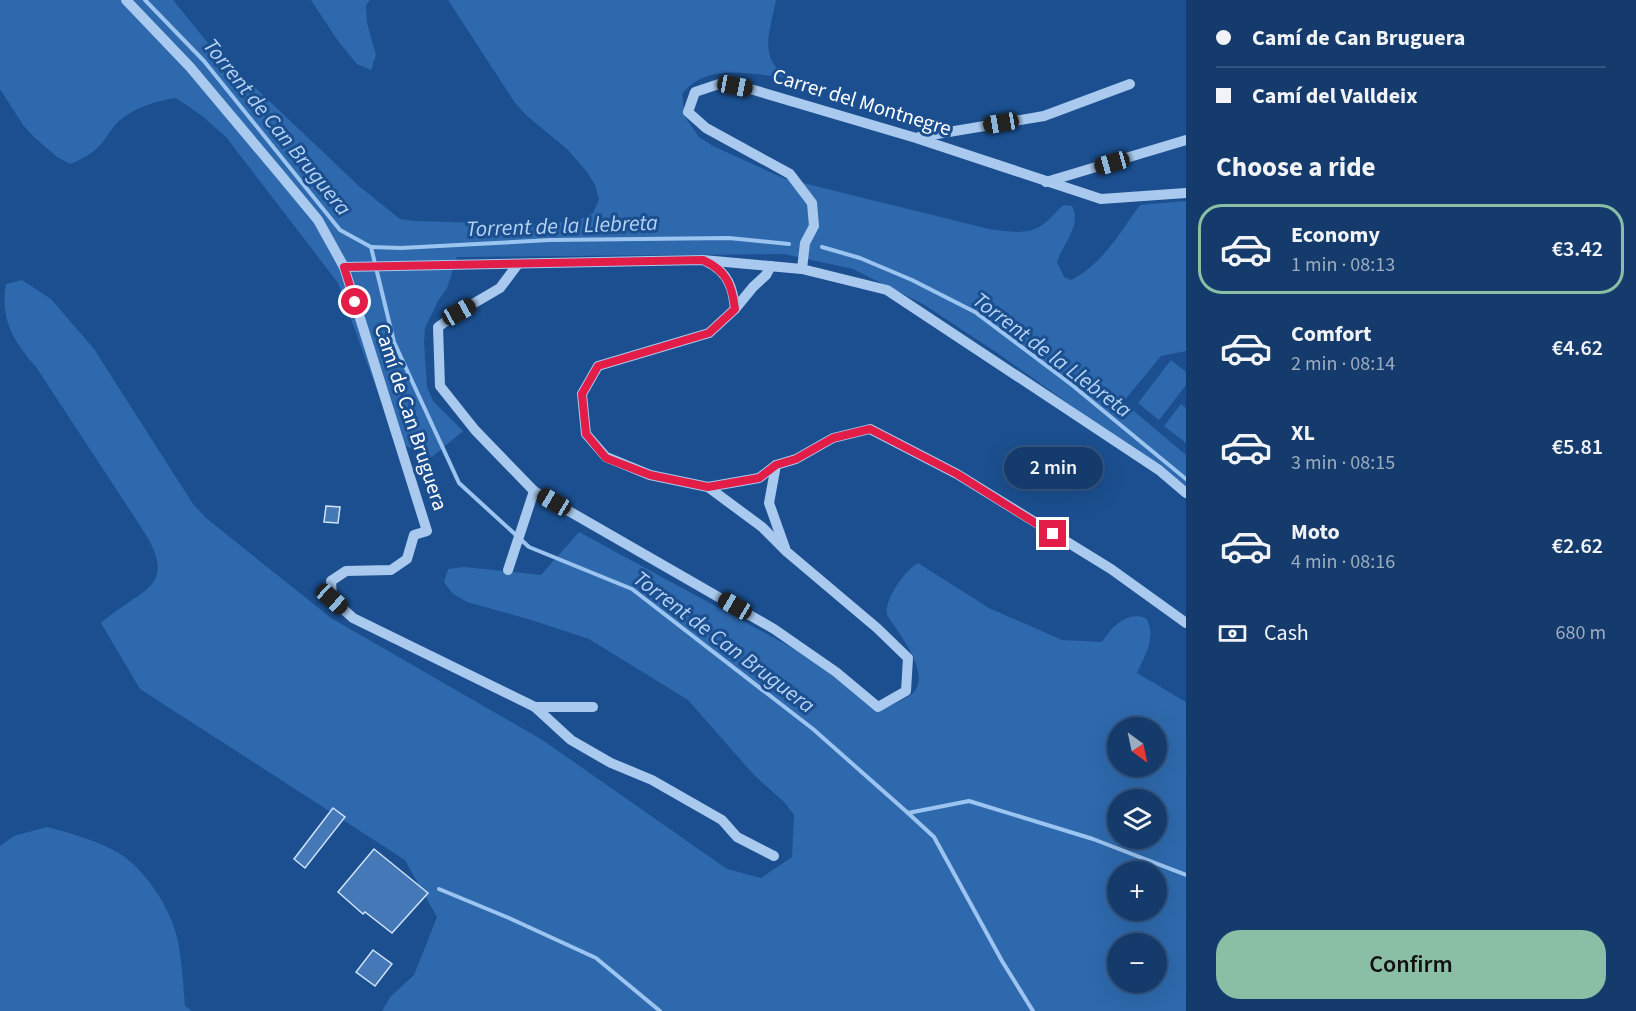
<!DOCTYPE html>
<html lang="en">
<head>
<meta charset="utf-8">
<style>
	body { margin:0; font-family:"Source Sans 3",sans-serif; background:#214673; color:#f1f3f6; height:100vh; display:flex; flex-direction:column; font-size:22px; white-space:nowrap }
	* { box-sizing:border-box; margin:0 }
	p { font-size:20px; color:#9dadc1 }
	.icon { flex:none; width:33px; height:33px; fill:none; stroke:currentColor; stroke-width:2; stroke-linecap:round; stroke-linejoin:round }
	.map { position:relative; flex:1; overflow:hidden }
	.details { display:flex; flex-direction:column; background:#143b6b; width:450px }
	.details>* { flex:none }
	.guide { display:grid; align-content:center; height:132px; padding:0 30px; background:#143b6b }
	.needle { width:39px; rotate:147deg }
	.fabs { position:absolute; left:1107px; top:717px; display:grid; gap:12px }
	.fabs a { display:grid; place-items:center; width:60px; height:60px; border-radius:50%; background:#143b6b; box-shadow:0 6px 24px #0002,0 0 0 2px #33557e; font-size:30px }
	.end { position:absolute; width:27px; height:27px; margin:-14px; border:8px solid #e11d48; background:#fff; box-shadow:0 0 0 3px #fff }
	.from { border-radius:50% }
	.bubble { position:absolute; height:42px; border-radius:21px; background:#143b6b; box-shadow:0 6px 24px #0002,0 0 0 2px #33557e; font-size:20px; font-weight:600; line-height:42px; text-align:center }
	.car { position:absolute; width:18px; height:36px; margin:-18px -9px; border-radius:8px; box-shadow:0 0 4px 2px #0007; background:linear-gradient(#222 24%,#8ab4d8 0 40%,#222 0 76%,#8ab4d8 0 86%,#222 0) }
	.guide b { display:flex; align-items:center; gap:21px; height:57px; font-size:22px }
	.guide b+b { border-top:2px solid #33557e }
	.guide i { width:15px; height:15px; background:#f1f3f6 }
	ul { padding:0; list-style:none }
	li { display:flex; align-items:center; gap:18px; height:90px; margin:0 12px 9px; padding:0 18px; border:3px solid transparent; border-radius:24px }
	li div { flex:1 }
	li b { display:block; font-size:22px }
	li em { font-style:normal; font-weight:600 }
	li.current { border-color:#8abfa5 }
	li>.icon { width:54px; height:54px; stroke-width:1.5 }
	h2 { padding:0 30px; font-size:27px; line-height:72px }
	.pay { display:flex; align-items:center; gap:15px; height:66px; padding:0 30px; font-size:22px }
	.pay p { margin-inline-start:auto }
	.button { display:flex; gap:12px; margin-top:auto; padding:12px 30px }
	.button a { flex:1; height:69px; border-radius:24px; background:#8abfa5; color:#111; font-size:24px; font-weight:600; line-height:69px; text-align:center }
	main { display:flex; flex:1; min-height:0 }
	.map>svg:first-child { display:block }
	.green { fill:#2e69ad; fill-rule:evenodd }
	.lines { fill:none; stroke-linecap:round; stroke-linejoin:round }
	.stream { stroke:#9cc4f0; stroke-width:4 }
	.building { fill:#4478b7; stroke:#cfe3fa; stroke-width:1.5 }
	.minor { stroke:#a9c9ee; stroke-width:10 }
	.route { stroke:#e11d48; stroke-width:8 }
	.labels { text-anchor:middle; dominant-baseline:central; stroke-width:6; stroke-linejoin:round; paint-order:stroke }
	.street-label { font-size:21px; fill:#fff; stroke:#1b4f8f }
	.water-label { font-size:22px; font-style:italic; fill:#b5d3f5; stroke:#1b4f8f }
</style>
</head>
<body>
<main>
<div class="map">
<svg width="1186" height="1011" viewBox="0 0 1186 1011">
	<rect width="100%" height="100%" fill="#1b4f8f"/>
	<g class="green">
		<path d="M0,0h173l35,43 152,144 40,32 15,2 65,2 33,3 64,-5 16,-8 6,-14 -4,-14 -8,-13 -20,-23 -40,-33 -12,-13 -67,-103h328c-5,29 -21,62 16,78 -35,-2 -84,-18 -110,16l3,23 14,20 14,9 70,32 206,51c17,2 38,7 53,-4 9,-6 14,-14 22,-20l8,1c10,20 -9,37 -15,56l7,15 7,3c31,-15 50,-49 69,-75l46,-4v150l-25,5 -38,46 63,53v32l-190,-135 -73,-48 -70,-35 -69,-15 -327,3 -10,31 -9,13 -13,27 -1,14 3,45 6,14 30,30 -31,26c-20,-6 -29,-11 -41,-28l-53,-146 -112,-146 -25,-22 -25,-17c-20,3 -41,9 -57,23 -8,7 -13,19 -21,26 -7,8 -18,13 -28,17l-13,-7 -23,-20 -11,-12 -23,-36z"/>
		<path d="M311,0h59l-4,5 1,18 9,32 -5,15 -14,-6 -19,-23z"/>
		<path d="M22,280l29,19 43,50 99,155 13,14 125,100 210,121 186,130 34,9 31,-21 2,-42 -9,-12 -31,-28 -66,-75 -99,-61 -61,-20 -61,-17 -14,-8 -9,-12 4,-13 16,-2 77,8 38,-43 223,121 79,57c7,-4 28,-12 33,-18 17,-21 -17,-61 -27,-77 -3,-15 18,-45 31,-52l71,45 73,32 40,2c10,-15 24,-31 44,-24 11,19 -1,37 -9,55l49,29v309h-804l9,-15 23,-21 23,-58 -32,-57 -265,-171 -39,-66c39,-35 81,-34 40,-96l-105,-160c-23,-26 -36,-48 -30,-83zM1118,728h38v38h-38zM1118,800h38v38h-38zM1118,872h38v38h-38zM1118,944h38v38h-38z"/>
		<path d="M1171,360l15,12v13l-27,35 -21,-17z"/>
		<path d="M1181,404l5,4v35l-22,-17z"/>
		<path d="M47,827c23,6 45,12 66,23 28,13 57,56 64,87 5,22 6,46 8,69l7,5h-192v-165l14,-10z"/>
	</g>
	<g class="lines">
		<g class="stream">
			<path d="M145,0l59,61 136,169 31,17 23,95 65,141 70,64 103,42 181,140 95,84 61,-12 124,38 93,36"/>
			<path d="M371,247l30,1 149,-8 179,-2 60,6"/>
			<path d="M822,247l38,11 52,22 63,32 97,73 114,94"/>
			<path d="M908,813l26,24 68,124 31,50"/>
			<path d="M439,889l70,29 87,40 64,53"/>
		</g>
	</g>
	<g class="building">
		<path d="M326,506l14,1 -2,16 -14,-1z"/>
		<path d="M333,808l12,9 -40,51 -11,-9z"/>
		<path d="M374,849l54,44 -36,40 -27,-21 -2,2 -25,-22z"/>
		<path d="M373,950l19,14 -17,22 -19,-14z"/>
	</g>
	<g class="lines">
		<g class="minor">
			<path d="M126,0l64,67 89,106 39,47 26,47 83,264 -13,4 -7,24 -16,11 -45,1 -15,10 1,18 21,19 182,89 36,33 40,23 41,17 70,40 15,17 37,19"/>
			<path d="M919,137l125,-21 86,-32"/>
			<path d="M1046,182l140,-42"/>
			<path d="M707,262c21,10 26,26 28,47"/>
			<path d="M518,264l-18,24 -41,24 -21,15 2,59 35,44 59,61 240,138 62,43 42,35 28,-16 2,-33 -31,-30 -90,-76 -25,-25 -54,-40"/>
			<path d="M771,266l-5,9 -13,12 -18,22 -26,24 -111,33 -16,28 4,40 20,23 44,18 58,12 51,-9 17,-13 20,-6 37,-21 37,-9 87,45 154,95 75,54"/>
			<path d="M344,267l359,-7 99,9 85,21 272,180 27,23"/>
			<path d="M802,269l3,-26 9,-17 -2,-23 -22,-29 -84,-46 -18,-16 7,-20 27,-9 25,5 169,50 185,61 85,-6"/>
			<path d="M776,465l-7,38 16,45"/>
			<path d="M508,570l26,-79"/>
			<path d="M535,707h58"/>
		</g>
	</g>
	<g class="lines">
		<path class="route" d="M355,302l-11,-35 359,-7c24,11 29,25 32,49l-26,24 -111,33 -16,28 4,40 20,24 44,17 58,12 51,-9 17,-13 20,-6 37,-21 37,-9 87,45 96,60"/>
	</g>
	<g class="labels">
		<g class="street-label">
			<text transform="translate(862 102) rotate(17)">Carrer del Montnegre</text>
			<text transform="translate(411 417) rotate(72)">Camí de Can Bruguera</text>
		</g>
		<g class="water-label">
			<text transform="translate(277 127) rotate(51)">Torrent de Can Bruguera</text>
			<text transform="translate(562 226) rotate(-2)">Torrent de la Llebreta</text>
			<text transform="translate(1052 355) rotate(37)">Torrent de la Llebreta</text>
			<text transform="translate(724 642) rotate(37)">Torrent de Can Bruguera</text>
		</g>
	</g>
</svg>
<div class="fabs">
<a><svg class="needle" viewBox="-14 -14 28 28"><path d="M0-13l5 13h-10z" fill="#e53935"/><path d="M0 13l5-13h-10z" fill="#9dadc1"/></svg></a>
<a><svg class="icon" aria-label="layers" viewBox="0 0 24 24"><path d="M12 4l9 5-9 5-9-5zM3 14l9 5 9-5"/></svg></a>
<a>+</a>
<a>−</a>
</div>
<i class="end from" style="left:355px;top:302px"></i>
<i class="end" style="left:1053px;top:534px"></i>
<div class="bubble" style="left:1004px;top:447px;width:99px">2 min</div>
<i class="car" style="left:735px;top:86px;rotate:101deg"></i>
<i class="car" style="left:1001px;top:123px;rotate:260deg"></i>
<i class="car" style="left:1112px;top:163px;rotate:254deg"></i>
<i class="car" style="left:459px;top:312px;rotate:61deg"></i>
<i class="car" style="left:554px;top:502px;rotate:300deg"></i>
<i class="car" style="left:332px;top:599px;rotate:132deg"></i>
<i class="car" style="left:735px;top:606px;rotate:300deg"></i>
</div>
<section class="details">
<div class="guide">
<b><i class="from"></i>Camí de Can Bruguera</b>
<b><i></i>Camí del Valldeix</b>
</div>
<h2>Choose a ride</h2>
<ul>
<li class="current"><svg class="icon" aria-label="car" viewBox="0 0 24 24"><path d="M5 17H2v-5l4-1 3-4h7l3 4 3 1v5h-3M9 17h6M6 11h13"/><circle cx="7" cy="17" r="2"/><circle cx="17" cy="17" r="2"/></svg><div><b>Economy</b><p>1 min · 08:13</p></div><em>€3.42</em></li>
<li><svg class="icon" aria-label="car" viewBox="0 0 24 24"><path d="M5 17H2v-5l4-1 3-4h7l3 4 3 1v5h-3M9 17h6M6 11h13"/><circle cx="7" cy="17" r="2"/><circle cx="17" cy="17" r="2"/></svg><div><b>Comfort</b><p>2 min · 08:14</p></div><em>€4.62</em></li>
<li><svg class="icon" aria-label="car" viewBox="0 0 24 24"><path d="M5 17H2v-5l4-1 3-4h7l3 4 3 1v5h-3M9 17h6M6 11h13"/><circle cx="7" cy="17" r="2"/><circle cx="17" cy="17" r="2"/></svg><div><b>XL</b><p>3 min · 08:15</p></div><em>€5.81</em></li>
<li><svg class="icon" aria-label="car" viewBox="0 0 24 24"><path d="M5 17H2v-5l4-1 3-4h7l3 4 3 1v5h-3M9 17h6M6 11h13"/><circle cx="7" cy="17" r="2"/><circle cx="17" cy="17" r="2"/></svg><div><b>Moto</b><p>4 min · 08:16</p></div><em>€2.62</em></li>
</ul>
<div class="pay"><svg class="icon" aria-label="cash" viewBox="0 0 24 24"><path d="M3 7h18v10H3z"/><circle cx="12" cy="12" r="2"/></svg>Cash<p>680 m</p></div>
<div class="button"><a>Confirm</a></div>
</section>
</main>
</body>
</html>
